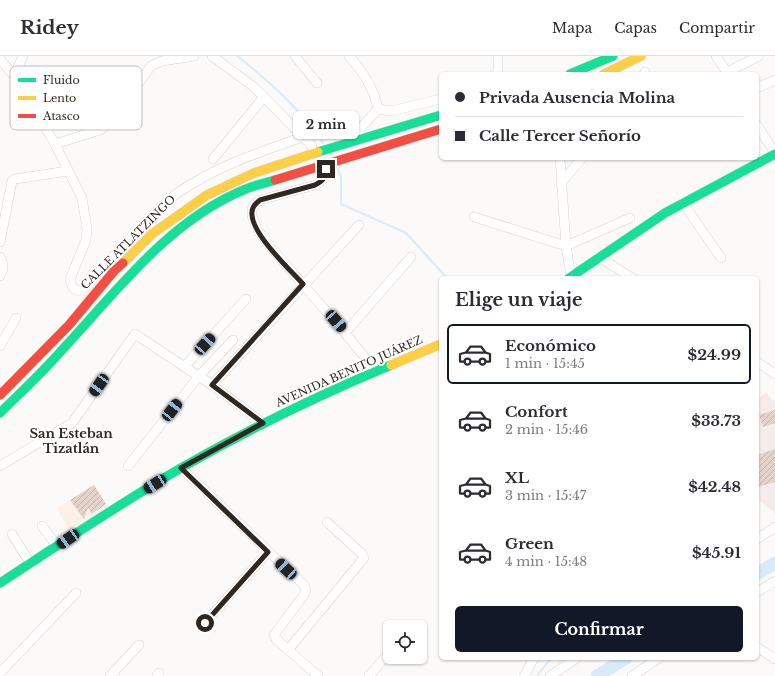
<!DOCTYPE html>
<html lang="es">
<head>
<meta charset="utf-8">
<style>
	body { margin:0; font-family:"Libre Baskerville",serif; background:#f2f2f3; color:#2b2b33; height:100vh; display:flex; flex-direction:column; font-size:15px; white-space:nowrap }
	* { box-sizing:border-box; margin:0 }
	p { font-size:13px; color:#7c7c81 }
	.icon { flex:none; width:22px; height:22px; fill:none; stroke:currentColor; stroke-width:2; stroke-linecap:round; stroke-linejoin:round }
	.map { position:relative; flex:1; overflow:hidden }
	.side { position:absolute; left:439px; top:220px; width:320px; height:384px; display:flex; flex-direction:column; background:#fff; border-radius:6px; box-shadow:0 1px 3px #0004 }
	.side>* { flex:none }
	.top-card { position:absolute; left:439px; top:16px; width:320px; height:88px; border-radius:6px; box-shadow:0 1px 3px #0004; display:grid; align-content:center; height:88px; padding:0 16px; background:#fff }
	.buttons { position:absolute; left:383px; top:564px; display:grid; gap:8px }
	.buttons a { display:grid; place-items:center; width:44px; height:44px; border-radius:6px; background:#fff; box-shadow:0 1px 3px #0004; font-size:20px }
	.end { position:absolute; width:18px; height:18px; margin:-9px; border:5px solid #2f2720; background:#fff; box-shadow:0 0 0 2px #fff }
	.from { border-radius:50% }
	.bubble { position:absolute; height:28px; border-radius:6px; background:#fff; box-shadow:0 1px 3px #0004; font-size:13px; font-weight:800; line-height:28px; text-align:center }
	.car { position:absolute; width:12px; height:24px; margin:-12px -6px; border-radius:5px; box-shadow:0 0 3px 1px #0007; background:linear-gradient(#222 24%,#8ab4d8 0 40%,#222 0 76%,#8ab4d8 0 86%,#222 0) }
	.top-card b { display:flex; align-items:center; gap:14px; height:38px; font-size:15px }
	.top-card b+b { border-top:1px solid #e1e1e2 }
	.top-card i { width:10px; height:10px; background:#2b2b33 }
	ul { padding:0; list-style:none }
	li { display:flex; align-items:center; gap:12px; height:60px; margin:0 8px 6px; padding:0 8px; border:2px solid transparent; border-radius:6px }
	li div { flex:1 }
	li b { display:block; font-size:15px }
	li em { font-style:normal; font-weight:800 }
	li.on { border-color:#111827 }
	li>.icon { width:36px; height:36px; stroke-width:1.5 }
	h2 { padding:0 16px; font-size:18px; line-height:48px }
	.primary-button { display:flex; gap:8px; margin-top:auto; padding:8px 16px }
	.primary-button a { flex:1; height:46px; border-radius:6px; background:#111827; color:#fff; font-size:16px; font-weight:800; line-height:46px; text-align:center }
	header { display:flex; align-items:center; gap:24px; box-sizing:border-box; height:56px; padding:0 20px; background:#fff; border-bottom:1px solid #e1e1e2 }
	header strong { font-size:19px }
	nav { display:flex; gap:22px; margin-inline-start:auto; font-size:14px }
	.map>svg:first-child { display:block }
	.built { fill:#fcf1e9 }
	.education { fill:#f5ebe8 }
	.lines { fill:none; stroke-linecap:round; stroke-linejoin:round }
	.stream { stroke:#d7ebf9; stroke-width:2 }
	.river { stroke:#d7ebf9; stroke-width:13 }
	.building { fill:url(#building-hatch) }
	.street-casing { stroke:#d8d3cf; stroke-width:10 }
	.fast-casing { stroke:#d8d3cf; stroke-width:10 }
	.slow-casing { stroke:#d8d3cf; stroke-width:10 }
	.jam-casing { stroke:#d8d3cf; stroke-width:10 }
	.street { stroke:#fffefe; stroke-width:9 }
	.fast { stroke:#16e098; stroke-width:9 }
	.slow { stroke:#ffcf43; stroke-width:9 }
	.jam { stroke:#f24e42; stroke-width:9 }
	.route { stroke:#2f2720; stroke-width:5 }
	.labels { text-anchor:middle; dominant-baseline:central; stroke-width:4; stroke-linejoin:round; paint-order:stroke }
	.street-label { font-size:11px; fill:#2f2720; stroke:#fff }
	.quarter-label { font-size:13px; font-weight:bold; fill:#2f2720; stroke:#fff }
	.key { fill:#fff; stroke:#c1bebc; stroke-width:1 }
	.key-label { font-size:11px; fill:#2f2720 }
</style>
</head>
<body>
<header>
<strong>Ridey</strong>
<nav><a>Mapa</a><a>Capas</a><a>Compartir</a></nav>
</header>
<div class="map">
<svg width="775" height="620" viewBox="0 0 775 620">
	<defs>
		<pattern id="building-hatch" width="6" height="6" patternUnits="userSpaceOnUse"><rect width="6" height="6" fill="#e3d3ca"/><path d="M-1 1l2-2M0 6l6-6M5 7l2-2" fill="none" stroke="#c3b5ad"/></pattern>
	</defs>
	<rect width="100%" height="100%" fill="#fcfaf8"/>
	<path class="built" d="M94,429l15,25 -38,24 -14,-26z"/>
	<path class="education" d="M766,336l7,9 2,-1v113l-18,-14v-99z"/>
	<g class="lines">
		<g class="stream">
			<path d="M237,0c29,22 67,57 86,87"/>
			<path d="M337,112l4,9v27l65,29 41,45"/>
			<path d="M537,620l14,-18"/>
		</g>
		<g class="river">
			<path d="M757,518l18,-11"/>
			<path d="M597,620l29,-18"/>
		</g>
	</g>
	<g class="building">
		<path d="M775,354v13l-12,4 -4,-12z"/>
		<path d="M775,393v33l-18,5v-32z"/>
		<path d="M94,429l12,19 -14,10 -4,-6 -4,11 -14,-19z"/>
	</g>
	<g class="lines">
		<defs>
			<g id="street">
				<path d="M212,0l42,31 58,59"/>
				<path d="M295,0l22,27"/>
				<path d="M349,0c14,16 25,32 29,53"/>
				<path d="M716,0l12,18"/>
				<path d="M0,3l14,17 41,68 27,54 5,31 -1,11 -16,39c1,10 8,15 16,8 21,-25 44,-50 68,-73 8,-7 16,-16 25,-22 38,-26 81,-40 124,-55"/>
				<path d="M727,16l32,-16"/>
				<path d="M496,18l2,-3v-15"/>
				<path d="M644,18l1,-2"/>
				<path d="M14,20l9,-20"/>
				<path d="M757,32l18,-8"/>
				<path d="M378,53l13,2 50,-12"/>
				<path d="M757,69l18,28"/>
				<path d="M356,84c6,-17 11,-18 22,-31"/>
				<path d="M55,88l45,-14 8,-6 43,-58 11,-5 32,-5"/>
				<path d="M560,102l6,88 5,31"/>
				<path d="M213,103l51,-62"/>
				<path d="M326,113l-1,9 -10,7 -55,15 -5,4 -3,5v7l6,15 15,19 72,83 31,38"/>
				<path d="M561,127l21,-25"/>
				<path d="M683,147l38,55"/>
				<path d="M474,161l92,29 64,-28"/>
				<path d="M0,186l12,-61 3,-2 53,-8"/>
				<path d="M0,201c4,8 4,11 0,19"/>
				<path d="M599,201l33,21"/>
				<path d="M345,277l66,-76"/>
				<path d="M0,290l16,-28"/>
				<path d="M757,306l18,12"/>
				<path d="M184,311l62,-68"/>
				<path d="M212,329l147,-160"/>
				<path d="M0,410l72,-43 63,-89 77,51 51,38"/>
				<path d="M128,410l71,-90 34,-36"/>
				<path d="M181,412l123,117 2,5 -2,5 -30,40 2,4 42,37"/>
				<path d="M42,470l15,20"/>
				<path d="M12,478l18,29"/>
				<path d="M757,483l18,-12"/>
				<path d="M757,536l18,-11"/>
				<path d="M205,567l63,-71"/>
				<path d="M757,591l18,12"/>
				<path d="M288,594l76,-92 -2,-4 -35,-32"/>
				<path d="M0,617l76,-80"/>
				<path d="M110,620l29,-31"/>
				<path d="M157,620l2,-3"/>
				<path d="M369,620l21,-24"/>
				<path d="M524,620l10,-18"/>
				<path d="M550,620l27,-18"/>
				<path d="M632,620l27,-18"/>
			</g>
			<g id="fast">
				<path d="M570,18l43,-18"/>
				<path d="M318,96l123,-37"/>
				<path d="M569,222l96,-65 110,-59"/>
				<path d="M0,357c21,-21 43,-41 62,-63 55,-59 107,-130 184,-161 9,-4 20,-6 29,-9"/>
				<path d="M0,527c60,-39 119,-79 181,-115 68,-39 138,-73 210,-103"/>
			</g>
			<g id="slow">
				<path d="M604,18l37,-18"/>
				<path d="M123,207l29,-29 55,-39 47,-22 64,-21"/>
				<path d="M391,309l50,-21"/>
			</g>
			<g id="jam">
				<path d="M275,124l166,-51"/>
				<path d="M0,339l69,-70 45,-54 9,-8"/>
			</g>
		</defs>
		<use href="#street" class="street-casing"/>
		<use href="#fast" class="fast-casing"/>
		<use href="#slow" class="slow-casing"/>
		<use href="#jam" class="jam-casing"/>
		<use href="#street" class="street"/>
		<use href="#fast" class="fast"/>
		<use href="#slow" class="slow"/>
		<use href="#jam" class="jam"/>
	</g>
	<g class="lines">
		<path class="route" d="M205,567l63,-71 -87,-84 82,-45 -51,-38 91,-101c-13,-14 -50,-49 -51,-69 -1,-7 3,-11 8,-15l55,-15c8,-4 11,-8 11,-16"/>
	</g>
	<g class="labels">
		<g class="street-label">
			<text transform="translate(128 186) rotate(-45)">CALLE ATLATZINGO</text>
			<text transform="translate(349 315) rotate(-24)">AVENIDA BENITO JUÁREZ</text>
		</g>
		<g class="quarter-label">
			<text x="71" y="377">San Esteban<tspan x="71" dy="15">Tizatlán</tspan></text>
		</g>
	</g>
	<rect x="10" y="10" width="132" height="64" rx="6" class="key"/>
	<rect x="18" y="22" width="18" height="4" fill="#16e098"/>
	<rect x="18" y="40" width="18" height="4" fill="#ffcf43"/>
	<rect x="18" y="58" width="18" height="4" fill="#f24e42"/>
	<g class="key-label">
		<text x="43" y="28">Fluido</text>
		<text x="43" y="46">Lento</text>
		<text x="43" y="64">Atasco</text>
	</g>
</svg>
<div class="buttons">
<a><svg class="icon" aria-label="locate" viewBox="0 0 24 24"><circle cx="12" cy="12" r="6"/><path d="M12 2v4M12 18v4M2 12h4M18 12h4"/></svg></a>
</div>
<i class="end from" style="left:205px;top:567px"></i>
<i class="end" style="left:326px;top:113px"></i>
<div class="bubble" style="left:293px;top:55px;width:66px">2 min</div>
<i class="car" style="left:336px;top:265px;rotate:139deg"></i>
<i class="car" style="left:205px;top:288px;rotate:42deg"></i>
<i class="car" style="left:99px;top:329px;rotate:215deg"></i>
<i class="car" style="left:172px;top:354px;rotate:38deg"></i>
<i class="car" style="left:155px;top:428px;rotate:238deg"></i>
<i class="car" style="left:68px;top:483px;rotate:236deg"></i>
<i class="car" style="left:286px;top:513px;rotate:313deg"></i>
<div class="top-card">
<b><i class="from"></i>Privada Ausencia Molina</b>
<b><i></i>Calle Tercer Señorío</b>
</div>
<section class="side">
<h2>Elige un viaje</h2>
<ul>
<li class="on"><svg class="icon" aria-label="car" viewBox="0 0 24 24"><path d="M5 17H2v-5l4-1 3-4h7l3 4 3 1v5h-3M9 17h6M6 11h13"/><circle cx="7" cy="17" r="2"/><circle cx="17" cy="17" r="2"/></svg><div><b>Económico</b><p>1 min · 15:45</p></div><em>$24.99</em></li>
<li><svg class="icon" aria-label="car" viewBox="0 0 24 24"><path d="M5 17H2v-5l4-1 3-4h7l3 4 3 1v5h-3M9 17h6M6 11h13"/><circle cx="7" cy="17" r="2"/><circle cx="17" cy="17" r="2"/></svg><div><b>Confort</b><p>2 min · 15:46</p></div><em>$33.73</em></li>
<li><svg class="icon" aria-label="car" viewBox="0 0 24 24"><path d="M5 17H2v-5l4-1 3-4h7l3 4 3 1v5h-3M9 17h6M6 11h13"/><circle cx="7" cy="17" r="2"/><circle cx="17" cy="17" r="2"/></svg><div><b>XL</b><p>3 min · 15:47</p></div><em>$42.48</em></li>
<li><svg class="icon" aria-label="car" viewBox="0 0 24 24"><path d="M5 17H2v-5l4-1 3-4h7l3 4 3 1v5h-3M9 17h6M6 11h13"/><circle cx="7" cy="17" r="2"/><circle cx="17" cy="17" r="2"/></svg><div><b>Green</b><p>4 min · 15:48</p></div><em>$45.91</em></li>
</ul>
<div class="primary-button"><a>Confirmar</a></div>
</section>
</div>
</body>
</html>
